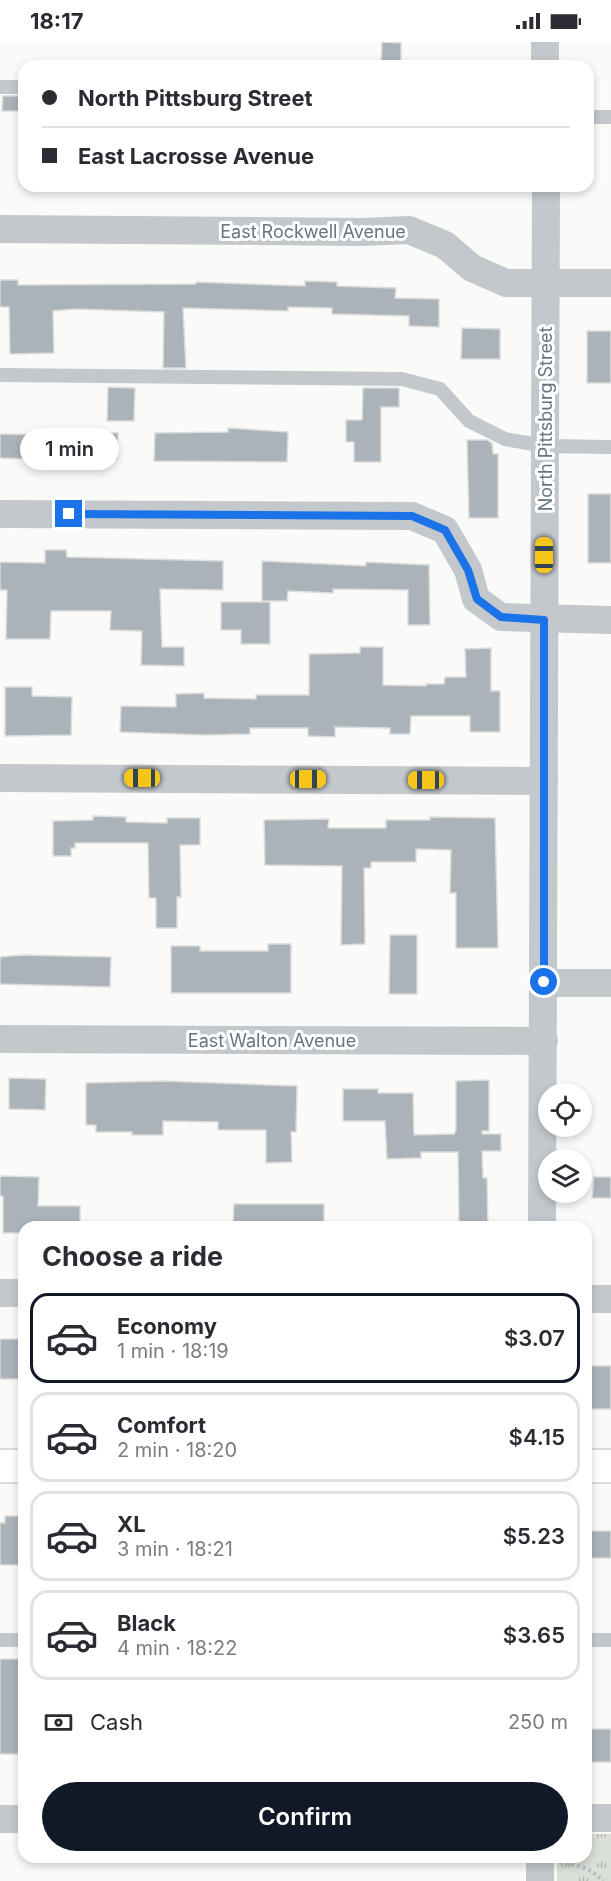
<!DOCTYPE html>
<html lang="en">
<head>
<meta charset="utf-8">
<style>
	body { margin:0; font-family:Inter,sans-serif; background:#f7f7f7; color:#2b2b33; height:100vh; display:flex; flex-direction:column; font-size:22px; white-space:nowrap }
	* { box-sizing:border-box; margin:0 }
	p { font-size:20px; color:#7c7c81 }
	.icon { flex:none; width:33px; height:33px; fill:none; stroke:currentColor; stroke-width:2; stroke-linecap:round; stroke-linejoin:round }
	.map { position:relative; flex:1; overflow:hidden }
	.sheet { position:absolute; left:18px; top:1179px; width:574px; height:642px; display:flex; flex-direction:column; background:#fff; border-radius:18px; box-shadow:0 3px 9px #0003 }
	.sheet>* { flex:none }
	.guide { position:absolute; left:18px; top:18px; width:576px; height:132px; border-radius:18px; box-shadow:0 3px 9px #0003; display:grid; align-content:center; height:132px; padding:0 24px; background:#fff }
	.tools { position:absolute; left:538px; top:1041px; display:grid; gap:12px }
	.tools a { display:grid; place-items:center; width:54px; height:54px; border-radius:50%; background:#fff; box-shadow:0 3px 9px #0003; font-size:30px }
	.end { position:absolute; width:27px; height:27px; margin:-14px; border:8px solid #1a73e8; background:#fff; box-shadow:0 0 0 3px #fff }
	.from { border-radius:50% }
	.bubble { position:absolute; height:42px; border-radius:21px; background:#fff; box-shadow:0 3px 9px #0003; font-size:20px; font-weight:600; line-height:42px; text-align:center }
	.car { position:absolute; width:18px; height:36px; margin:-18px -9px; border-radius:8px; box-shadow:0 0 4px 2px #0007; background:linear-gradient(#f5c518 24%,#345 0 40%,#f5c518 0 76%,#345 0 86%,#f5c518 0) }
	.guide b { display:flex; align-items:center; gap:21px; height:57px; font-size:22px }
	.guide b+b { border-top:2px solid #e1e1e2 }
	.guide i { width:15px; height:15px; background:#2b2b33 }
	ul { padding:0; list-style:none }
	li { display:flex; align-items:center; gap:18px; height:90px; margin:0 12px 9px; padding:0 12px; border:3px solid #e1e1e2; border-radius:18px }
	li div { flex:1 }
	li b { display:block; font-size:22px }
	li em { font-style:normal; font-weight:600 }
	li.selected { border-color:#111827 }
	li>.icon { width:54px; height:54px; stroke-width:1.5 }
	h2 { padding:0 24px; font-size:27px; line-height:72px }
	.pay { display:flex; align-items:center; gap:15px; height:66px; padding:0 24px; font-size:22px }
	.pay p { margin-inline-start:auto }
	.primary-button { display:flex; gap:12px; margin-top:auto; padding:12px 24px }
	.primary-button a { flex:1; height:69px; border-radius:36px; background:#111827; color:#fff; font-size:24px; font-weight:600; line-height:69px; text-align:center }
	.status { display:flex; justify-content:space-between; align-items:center; height:42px; padding:0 30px; background:#fff; direction:ltr }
	.status svg { height:16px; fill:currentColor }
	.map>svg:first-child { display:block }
	.grass { fill:url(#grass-tufts) }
	.building { fill:#aab3b9; stroke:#dcdcda; stroke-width:1.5 }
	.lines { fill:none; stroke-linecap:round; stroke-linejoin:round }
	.secondary-casing { stroke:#b3babf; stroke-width:35 }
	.path { stroke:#bbbfc2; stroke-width:4; stroke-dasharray:3 3; stroke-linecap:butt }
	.lane { stroke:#c3c8cc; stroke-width:14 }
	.street { stroke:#c3c8cc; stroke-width:28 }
	.secondary { stroke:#fff; stroke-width:33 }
	.route { stroke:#1a73e8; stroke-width:8 }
	.labels { text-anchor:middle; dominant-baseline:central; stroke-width:6; stroke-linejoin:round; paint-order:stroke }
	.street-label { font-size:18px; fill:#657683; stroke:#fff }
</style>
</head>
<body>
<div class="status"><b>18:17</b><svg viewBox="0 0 49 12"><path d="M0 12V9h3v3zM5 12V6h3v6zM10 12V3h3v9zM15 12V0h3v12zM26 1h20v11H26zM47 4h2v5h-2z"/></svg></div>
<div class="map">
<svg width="611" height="1839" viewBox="0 0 611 1839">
	<defs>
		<pattern id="grass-tufts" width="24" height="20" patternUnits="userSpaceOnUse" patternTransform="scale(1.5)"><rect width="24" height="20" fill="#dadfd7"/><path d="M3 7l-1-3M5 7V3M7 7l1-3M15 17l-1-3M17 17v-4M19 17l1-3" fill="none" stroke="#b4b9b4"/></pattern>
	</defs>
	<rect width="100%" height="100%" fill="#fafaf8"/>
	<path class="grass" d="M587,1792h24v47h-54v-24h29z"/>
	<g class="building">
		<path d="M382,0l19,1v21h-20z"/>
		<path d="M3,54h21v15h-22z"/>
		<path d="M0,238h18v5l178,-1v-2l109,4v-5l32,1v4l59,2 -1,10 44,1v28l-30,-1v-10l-77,-2v-6l-44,-1v4l-105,-3 3,60h-23l1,-56 -89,-3 -22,2 1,42 -44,1 -1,-47h-9z"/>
		<path d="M462,286l38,1v30h-39z"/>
		<rect x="587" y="289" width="24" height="52"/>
		<path d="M108,345l27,1 -1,33h-27z"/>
		<path d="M363,346h36v19h-18v55h-27v-20h-8v-22h16z"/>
		<path d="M228,386l60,4 -1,30 -133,-1 1,-28 73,-1z"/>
		<path d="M92,391h26l-1,26h-37v2l-80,-3v-24l92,1z"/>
		<path d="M467,398h20l5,3 1,11h5v64h-29z"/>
		<rect x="588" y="452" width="23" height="69"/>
		<path d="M45,508h21l1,7 156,4v29l-63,-1 2,58h22v19l-43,-1 1,-34 -32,-1 1,-19h-60l-1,28h-44l1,-49h-7v-28l45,1z"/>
		<path d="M262,519l104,5v-4l63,3 1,60h-22v-35l-75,-1v4l-45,-2 -1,10h-25z"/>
		<path d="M221,560h49v42h-29v-14h-20z"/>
		<path d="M360,605h23v38l43,1v-2h18l1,-7h21l-1,-28 26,-1v43h9v41h-30v-16h-59l-1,18h-20v-6l-55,-1v10l-27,-1v-8h-58v6l-46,1 -84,-3 1,-26 55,1v-13l28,-1v5l52,1v-4h53v-41l51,-1z"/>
		<path d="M5,645h27v9l40,1 -1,38 -66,1z"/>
		<path d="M93,774l33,1v5l41,1v-5h33v27h-20l1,52h-4v31h-21v-30h-7l-1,-55h-73v5h-4v8h-18v-35l40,-1z"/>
		<path d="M430,775l65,1 3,130h-42v-55h-6l1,-43 -35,-1v13h-45v6h-7l1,76 -24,1 1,-79 -77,-1 -1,-45 65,-1 -1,9h58v-8h44z"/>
		<path d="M390,893h27v59h-28z"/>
		<path d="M268,902h23v49h-120v-47h29v5h68z"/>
		<path d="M23,913l88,2 -1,30 -110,-3v-27z"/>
		<path d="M9,1036l37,1 -1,31 -36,-1z"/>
		<path d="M489,1038v51h-7v3h19v17h-19l1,27h4l1,49h-29l-1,-75h-37v6l-34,1 -2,-38h-42v-32h35v4h35l1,42 40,-1 2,-4v-49z"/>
		<path d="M163,1039l134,5 -1,46h-5l1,30 -26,1v-33h-48v-8l-55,-1v14h-31v-3h-36v-7h-10v-42z"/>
		<path d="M0,1134l39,1 -1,29h42v21h-56v6h-21v-37h-3z"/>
		<path d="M594,1135h17v21h-19z"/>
		<path d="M234,1162h90v23h-91z"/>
		<rect x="0" y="1297" width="19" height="40"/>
		<rect x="586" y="1324" width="25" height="43"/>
		<path d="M5,1474h19v49h-24v-42h5z"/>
		<rect x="591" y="1489" width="20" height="27"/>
		<rect x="0" y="1617" width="24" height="95"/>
		<rect x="586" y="1687" width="25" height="33"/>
	</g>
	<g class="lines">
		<defs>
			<g id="secondary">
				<path d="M0,1424h24"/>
				<path d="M586,1424h25"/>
			</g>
		</defs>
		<use href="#secondary" class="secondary-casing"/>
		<path class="path" d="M565,1822c15,1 27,5 38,17"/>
		<g class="lane">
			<path d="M0,45h24"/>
			<path d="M588,75h23"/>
			<path d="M0,333l402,4 38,10 29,32 36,18 40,7 66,1"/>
			<path d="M0,1598h24"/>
			<path d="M586,1598h25"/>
		</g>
		<g class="street">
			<path d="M545,0v24"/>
			<path d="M0,187l362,3 47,-2 36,15 27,23 34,15h105"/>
			<path d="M0,472l412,2 33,14 23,40 8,29 25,18 110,3"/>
			<path d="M0,736l544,3"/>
			<path d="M544,941h67"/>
			<path d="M0,997l544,2"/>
			<path d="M542,1185l4,-1041"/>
			<path d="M0,1251h24"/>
			<path d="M586,1257h25"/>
			<path d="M586,1776h25"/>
			<path d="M0,1777h24"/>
			<path d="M540,1839v-24"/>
		</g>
		<use href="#secondary" class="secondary"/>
	</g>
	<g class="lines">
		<path class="route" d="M69,472l343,2 33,14 23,40 9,29 24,18 43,3v362"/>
	</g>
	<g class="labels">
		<g class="street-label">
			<text x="313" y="189">East Rockwell Avenue</text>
			<text transform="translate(545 377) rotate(-90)">North Pittsburg Street</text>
			<text x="272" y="998">East Walton Avenue</text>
		</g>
	</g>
</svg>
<div class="tools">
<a><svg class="icon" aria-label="locate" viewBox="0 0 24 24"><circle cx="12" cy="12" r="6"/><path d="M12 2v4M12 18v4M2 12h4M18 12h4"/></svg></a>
<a><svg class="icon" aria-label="layers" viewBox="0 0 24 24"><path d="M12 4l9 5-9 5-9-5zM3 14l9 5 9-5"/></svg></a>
</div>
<i class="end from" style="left:544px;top:940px"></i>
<i class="end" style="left:69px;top:472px"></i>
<div class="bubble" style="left:20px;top:386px;width:99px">1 min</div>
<i class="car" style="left:544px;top:513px;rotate:0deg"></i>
<i class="car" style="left:142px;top:736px;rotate:270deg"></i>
<i class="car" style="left:308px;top:737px;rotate:90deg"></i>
<i class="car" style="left:426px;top:738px;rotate:270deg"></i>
<div class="guide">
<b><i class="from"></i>North Pittsburg Street</b>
<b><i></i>East Lacrosse Avenue</b>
</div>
<section class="sheet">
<h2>Choose a ride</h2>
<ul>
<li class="selected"><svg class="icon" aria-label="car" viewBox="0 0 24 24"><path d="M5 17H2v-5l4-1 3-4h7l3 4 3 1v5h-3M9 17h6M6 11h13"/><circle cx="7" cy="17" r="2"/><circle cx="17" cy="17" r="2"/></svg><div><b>Economy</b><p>1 min · 18:19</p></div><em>$3.07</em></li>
<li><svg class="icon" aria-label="car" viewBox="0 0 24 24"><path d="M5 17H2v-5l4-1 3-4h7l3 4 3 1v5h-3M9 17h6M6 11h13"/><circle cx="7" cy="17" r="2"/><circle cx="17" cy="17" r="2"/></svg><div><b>Comfort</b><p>2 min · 18:20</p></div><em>$4.15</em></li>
<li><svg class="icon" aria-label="car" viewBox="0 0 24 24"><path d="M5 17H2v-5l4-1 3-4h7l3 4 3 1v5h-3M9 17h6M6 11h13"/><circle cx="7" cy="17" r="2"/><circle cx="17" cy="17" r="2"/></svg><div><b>XL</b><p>3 min · 18:21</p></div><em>$5.23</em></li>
<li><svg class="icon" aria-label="car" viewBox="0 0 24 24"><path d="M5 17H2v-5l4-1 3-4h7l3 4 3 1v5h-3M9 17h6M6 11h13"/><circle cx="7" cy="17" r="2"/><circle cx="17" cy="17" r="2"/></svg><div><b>Black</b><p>4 min · 18:22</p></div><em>$3.65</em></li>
</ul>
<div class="pay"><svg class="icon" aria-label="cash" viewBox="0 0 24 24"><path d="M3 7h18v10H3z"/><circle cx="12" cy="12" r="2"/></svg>Cash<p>250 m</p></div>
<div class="primary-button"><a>Confirm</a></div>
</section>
</div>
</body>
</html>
